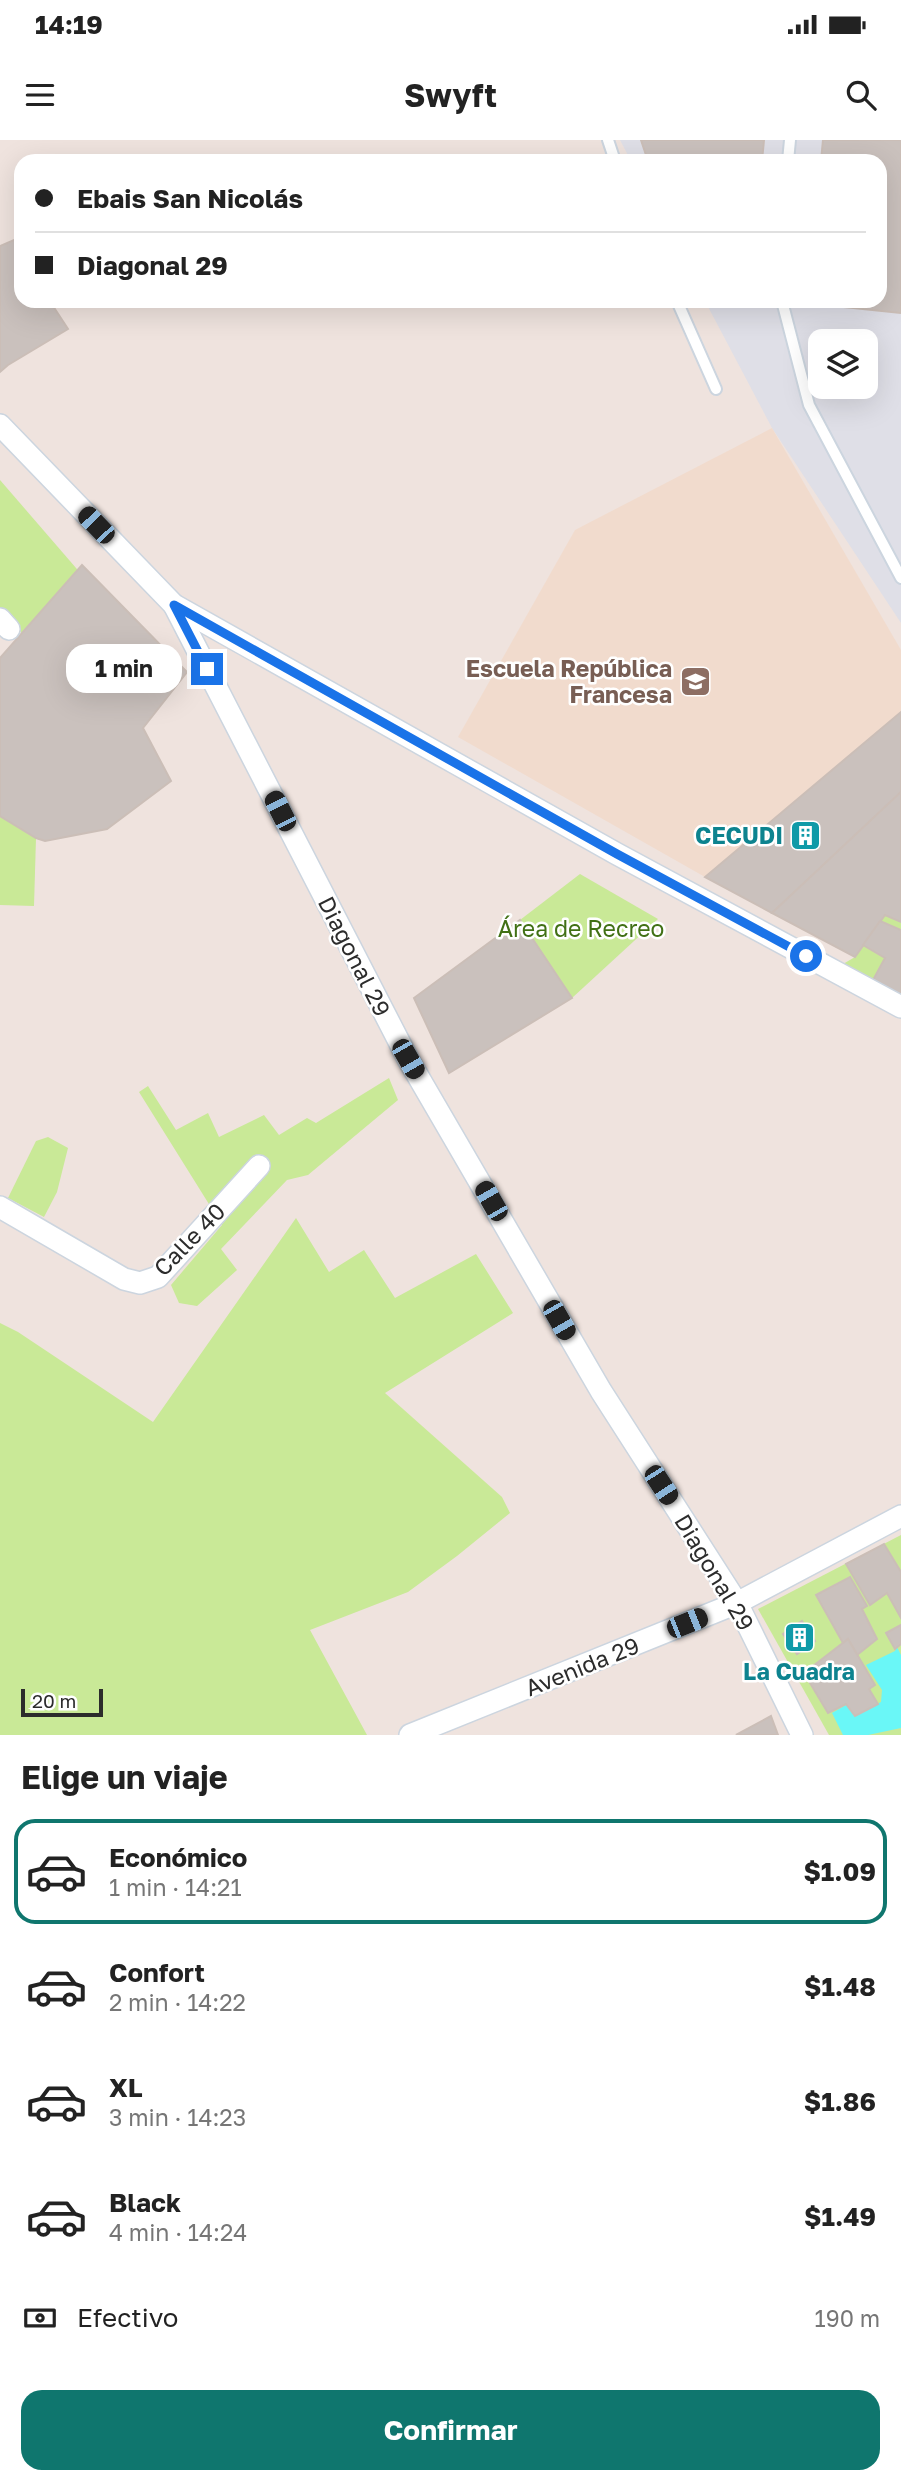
<!DOCTYPE html>
<html lang="es">
<head>
<meta charset="utf-8">
<style>
	body { margin:0; font-family:"Golos Text",sans-serif; background:#f6f6f6; color:#222; height:100vh; display:flex; flex-direction:column; font-size:26px; white-space:nowrap }
	* { box-sizing:border-box; margin:0 }
	p { font-size:23px; color:#767676 }
	.icon { flex:none; width:38px; height:38px; fill:none; stroke:currentColor; stroke-width:2; stroke-linecap:round; stroke-linejoin:round }
	.map { position:relative; height:1595px; overflow:hidden }
	.details { display:flex; flex-direction:column; background:#fff; flex:1 }
	.details>* { flex:none }
	.top-card { position:absolute; left:14px; top:14px; width:873px; height:154px; border-radius:21px; box-shadow:0 7px 28px #0002; display:grid; align-content:center; height:154px; padding:0 21px; background:#fff }
	.controls { position:absolute; left:808px; top:189px; display:grid; gap:14px }
	.controls a { display:grid; place-items:center; width:70px; height:70px; border-radius:14px; background:#fff; box-shadow:0 7px 28px #0002; font-size:35px }
	.scale { position:absolute; left:21px; bottom:18px; width:82px; box-sizing:border-box; padding-left:7px; border:4px solid #2c2c2c; border-top:0; font-size:19px; line-height:24px; white-space:nowrap; color:#2c2c2c; -webkit-text-stroke:5px #fff; paint-order:stroke }
	.end { position:absolute; width:32px; height:32px; margin:-16px; border:9px solid #1a73e8; background:#fff; box-shadow:0 0 0 4px #fff }
	.from { border-radius:50% }
	.bubble { position:absolute; height:49px; border-radius:21px; background:#fff; box-shadow:0 7px 28px #0002; font-size:23px; font-weight:700; line-height:49px; text-align:center }
	.car { position:absolute; width:21px; height:42px; margin:-21px -10px; border-radius:9px; box-shadow:0 0 5px 2px #0007; background:linear-gradient(#222 24%,#8ab4d8 0 40%,#222 0 76%,#8ab4d8 0 86%,#222 0) }
	.top-card b { display:flex; align-items:center; gap:24px; height:66px; font-size:26px }
	.top-card b+b { border-top:2px solid #e0e0e0 }
	.top-card i { width:18px; height:18px; background:#222 }
	ul { padding:0; list-style:none }
	li { display:flex; align-items:center; gap:21px; height:105px; margin:0 14px 10px; padding:0 7px; border:4px solid transparent; border-radius:21px }
	li div { flex:1 }
	li b { display:block; font-size:26px }
	li em { font-style:normal; font-weight:700 }
	li.on { border-color:#0f766e }
	li>.icon { width:63px; height:63px; stroke-width:1.5 }
	h2 { padding:0 21px; font-size:32px; line-height:84px }
	.pay { display:flex; align-items:center; gap:18px; height:77px; padding:0 21px; font-size:26px }
	.pay p { margin-inline-start:auto }
	.primary-button { display:flex; gap:14px; margin-top:auto; padding:14px 21px }
	.primary-button a { flex:1; height:80px; border-radius:21px; background:#0f766e; color:#fff; font-size:28px; font-weight:700; line-height:80px; text-align:center }
	.status { display:flex; justify-content:space-between; align-items:center; height:49px; padding:0 35px; background:#fff; direction:ltr }
	.status svg { height:19px; fill:currentColor }
	header { display:flex; justify-content:space-between; align-items:center; height:91px; padding:0 21px; background:#fff; font-size:32px; font-weight:700 }
	.map>svg:first-child { display:block }
	.industrial { fill:#dfdfe7; fill-rule:evenodd }
	.education { fill:#f1dbcd }
	.green { fill:#c9e997 }
	.water { fill:#6af7f7 }
	.building { fill:#cac1bd; stroke:#cbbeb7; stroke-width:2 }
	.lines { fill:none; stroke-linecap:round; stroke-linejoin:round }
	.lane-casing { stroke:#ccd5df; stroke-width:14 }
	.street-casing { stroke:#ccd5df; stroke-width:24 }
	.lane { stroke:#fff; stroke-width:10 }
	.street { stroke:#fff; stroke-width:21 }
	.route { stroke:#1a73e8; stroke-width:9 }
	.labels { text-anchor:middle; dominant-baseline:central; stroke-width:5; stroke-linejoin:round; paint-order:stroke }
	.education-label { font-size:23px; font-weight:bold; fill:#785e54; stroke:#fff; text-anchor:end }
	.culture-label { font-size:23px; font-weight:bold; fill:#0d838f; stroke:#fff; text-anchor:end }
	.park-label { font-size:23px; fill:#417015; stroke:#fff }
	.street-label { font-size:23px; fill:#2c2c2c; stroke:#fff }
</style>
</head>
<body>
<div class="status"><b>14:19</b><svg viewBox="0 0 49 12"><path d="M0 12V9h3v3zM5 12V6h3v6zM10 12V3h3v9zM15 12V0h3v12zM26 1h20v11H26zM47 4h2v5h-2z"/></svg></div>
<header><svg class="icon" aria-label="menu" viewBox="0 0 24 24"><path d="M4 6h16M4 12h16M4 18h16"/></svg>Swyft<svg class="icon" aria-label="search" viewBox="0 0 24 24"><circle cx="10" cy="10" r="6"/><path d="M15 15l6 6"/></svg></header>
<div class="map">
<svg width="901" height="1595" viewBox="0 0 901 1595">
	<rect width="100%" height="100%" fill="#efe3de"/>
	<path class="industrial" d="M620,0h281v483l-129,-195 -67,-127h175v-140h-249zM821,201h45v46h-45z"/>
	<path class="education" d="M772,288l129,222v62l-196,165 -247,-140 117,-207z"/>
	<g class="green">
		<path d="M0,340l89,103 -63,55 -26,-30z"/>
		<path d="M0,676l36,22 -2,68 -34,-1z"/>
		<path d="M580,734l78,45 -86,79 -52,-78z"/>
		<path d="M885,775l16,7v73l-58,-31 12,-7z"/>
		<path d="M389,938l9,22 -90,75 -21,5 -66,69 16,21 -40,36 -18,-3 -8,-18 51,-60 -83,-133 9,-6 28,44 32,-17 11,24 45,-22 15,20 28,-17 9,5z"/>
		<path d="M48,997l20,11 -11,44 -13,25 -36,-19 28,-57z"/>
		<path d="M296,1078l33,54 35,-22 31,48 81,-44 37,59 -128,80 117,104 8,16 -53,43 -49,36 -98,38 57,105h-367v-412l18,9 135,90z"/>
		<path d="M901,1395v200h-72l-71,-126z"/>
	</g>
	<path class="water" d="M897,1507l4,8v73l-33,7h-25l-11,-22 14,-8 9,11 26,-14 1,-12 -16,-25 29,-14z"/>
	<g class="building">
		<path d="M641,0h123l-2,21h-114z"/>
		<path d="M823,0h78v173l-95,-10v-2h74v-140h-59z"/>
		<path d="M21,97v64h32l-2,2 17,26 -60,36 -8,7v-126z"/>
		<path d="M82,425l105,107 -44,56 28,53 -64,48 -62,12 -9,-3 -36,-22v-158z"/>
		<path d="M901,572v80l-129,121 -67,-36z"/>
		<path d="M901,652v130l-16,-7 -30,42 -83,-44z"/>
		<path d="M520,780l52,78 -123,75 -35,-75z"/>
		<path d="M880,781l21,9v66l-28,-16 12,-22 -22,-13z"/>
		<path d="M884,1404l17,28v46l-14,-25 -17,12 -24,-41z"/>
		<path d="M850,1437l17,29 -5,3 15,30 -20,16 -9,-16 -5,4 -27,-48z"/>
		<path d="M802,1481l13,20 -18,13 -14,-20z"/>
		<path d="M901,1485v19l-6,5 -9,-16z"/>
		<path d="M848,1499l27,46 -6,4 9,15 -23,12 -9,-12 -18,9 -24,-40z"/>
		<path d="M771,1576l7,19h-42z"/>
	</g>
	<g class="lines">
		<defs>
			<g id="lane">
				<path d="M608,0l7,21"/>
				<path d="M788,21l2,-21"/>
				<path d="M677,161l39,88"/>
				<path d="M782,161l27,104 92,173"/>
			</g>
			<g id="street">
				<path d="M0,285l174,180 443,249 284,153"/>
				<path d="M174,465l234,454 193,332 136,212 65,132"/>
				<path d="M0,479l9,10"/>
				<path d="M0,1067l124,72 16,4 18,-6 101,-111"/>
				<path d="M410,1595l327,-132 164,-87"/>
			</g>
		</defs>
		<use href="#lane" class="lane-casing"/>
		<use href="#street" class="street-casing"/>
		<use href="#lane" class="lane"/>
		<use href="#street" class="street"/>
	</g>
	<g class="lines">
		<path class="route" d="M207,529l-33,-64 443,249 189,102"/>
	</g>
	<defs>
		<symbol id="school-square" viewBox="-11 -11 22 22"><rect x="-9" y="-9" width="18" height="18" rx="4" fill="#8d6e63" stroke="#fff"/><path d="M0-5L7-2L0 1L-7-2ZM-4 1L0 2.5L4 1V4Q0 6-4 4Z" fill="#fff"/></symbol>
		<symbol id="building-square" viewBox="-11 -11 22 22"><rect x="-9" y="-9" width="18" height="18" rx="4" fill="#0f9aa8" stroke="#fff"/><path d="M-4-6H4V6H1V3H-1V6H-4ZM-2.5-4.3h1.7v1.8h-1.7ZM.8-4.3h1.7v1.8H.8ZM-2.5-1h1.7V.8h-1.7ZM.8-1h1.7V.8H.8Z" fill="#fff"/></symbol>
	</defs>
	<g fill-rule="evenodd">
		<use href="#school-square" x="678" y="524" width="35" height="35"/>
		<use href="#building-square" x="788" y="678" width="35" height="35"/>
		<use href="#building-square" x="782" y="1480" width="35" height="35"/>
	</g>
	<g class="labels">
		<g class="education-label">
			<text x="672" y="528">Escuela República<tspan x="672" dy="26">Francesa</tspan></text>
		</g>
		<g class="culture-label">
			<text x="783" y="695">CECUDI</text>
			<text x="799" y="1531" text-anchor="middle">La Cuadra</text>
		</g>
		<g class="park-label">
			<text x="581" y="788">Área de Recreo</text>
		</g>
		<g class="street-label">
			<text transform="translate(355 816) rotate(63)">Diagonal 29</text>
			<text transform="translate(189 1099) rotate(-46)">Calle 40</text>
			<text transform="translate(715 1432) rotate(59)">Diagonal 29</text>
			<text transform="translate(582 1526) rotate(-22)">Avenida 29</text>
		</g>
	</g>
</svg>
<div class="controls">
<a><svg class="icon" aria-label="layers" viewBox="0 0 24 24"><path d="M12 4l9 5-9 5-9-5zM3 14l9 5 9-5"/></svg></a>
</div>
<div class="scale">20 m</div>
<i class="end from" style="left:806px;top:816px"></i>
<i class="end" style="left:207px;top:529px"></i>
<div class="bubble" style="left:66px;top:504px;width:116px">1 min</div>
<i class="car" style="left:96px;top:385px;rotate:316deg"></i>
<i class="car" style="left:280px;top:671px;rotate:333deg"></i>
<i class="car" style="left:408px;top:919px;rotate:150deg"></i>
<i class="car" style="left:491px;top:1061px;rotate:330deg"></i>
<i class="car" style="left:559px;top:1180px;rotate:150deg"></i>
<i class="car" style="left:661px;top:1345px;rotate:147deg"></i>
<i class="car" style="left:687px;top:1483px;rotate:68deg"></i>
<div class="top-card">
<b><i class="from"></i>Ebais San Nicolás</b>
<b><i></i>Diagonal 29</b>
</div>
</div>
<section class="details">
<h2>Elige un viaje</h2>
<ul>
<li class="on"><svg class="icon" aria-label="car" viewBox="0 0 24 24"><path d="M5 17H2v-5l4-1 3-4h7l3 4 3 1v5h-3M9 17h6M6 11h13"/><circle cx="7" cy="17" r="2"/><circle cx="17" cy="17" r="2"/></svg><div><b>Económico</b><p>1 min · 14:21</p></div><em>$1.09</em></li>
<li><svg class="icon" aria-label="car" viewBox="0 0 24 24"><path d="M5 17H2v-5l4-1 3-4h7l3 4 3 1v5h-3M9 17h6M6 11h13"/><circle cx="7" cy="17" r="2"/><circle cx="17" cy="17" r="2"/></svg><div><b>Confort</b><p>2 min · 14:22</p></div><em>$1.48</em></li>
<li><svg class="icon" aria-label="car" viewBox="0 0 24 24"><path d="M5 17H2v-5l4-1 3-4h7l3 4 3 1v5h-3M9 17h6M6 11h13"/><circle cx="7" cy="17" r="2"/><circle cx="17" cy="17" r="2"/></svg><div><b>XL</b><p>3 min · 14:23</p></div><em>$1.86</em></li>
<li><svg class="icon" aria-label="car" viewBox="0 0 24 24"><path d="M5 17H2v-5l4-1 3-4h7l3 4 3 1v5h-3M9 17h6M6 11h13"/><circle cx="7" cy="17" r="2"/><circle cx="17" cy="17" r="2"/></svg><div><b>Black</b><p>4 min · 14:24</p></div><em>$1.49</em></li>
</ul>
<div class="pay"><svg class="icon" aria-label="cash" viewBox="0 0 24 24"><path d="M3 7h18v10H3z"/><circle cx="12" cy="12" r="2"/></svg>Efectivo<p>190 m</p></div>
<div class="primary-button"><a>Confirmar</a></div>
</section>
</body>
</html>
